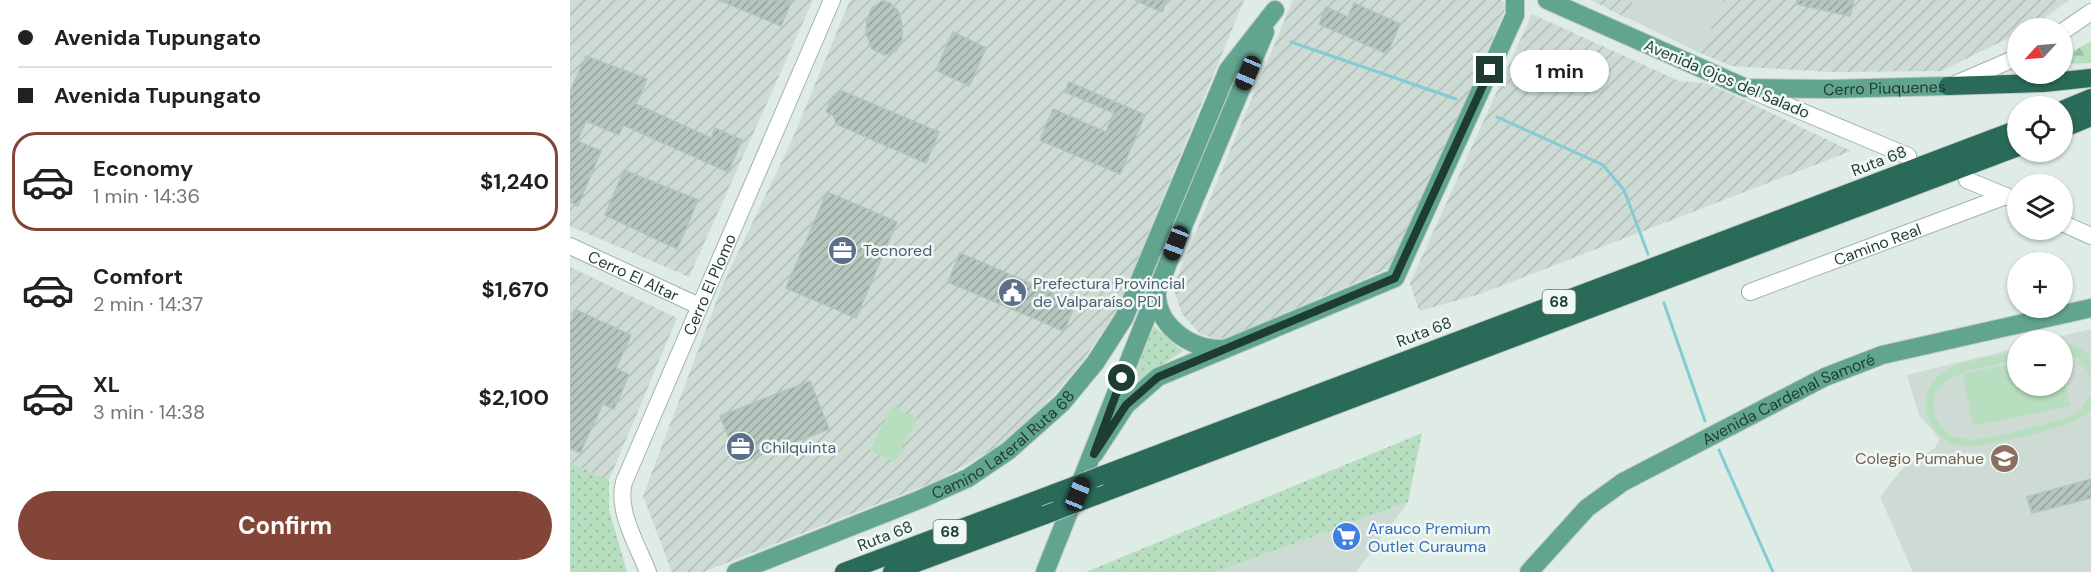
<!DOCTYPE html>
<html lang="en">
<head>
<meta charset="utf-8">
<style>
	body { margin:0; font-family:"DM Sans",sans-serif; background:#f2f2f2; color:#202124; height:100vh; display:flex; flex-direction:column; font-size:22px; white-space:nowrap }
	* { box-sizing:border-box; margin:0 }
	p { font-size:20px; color:#757577 }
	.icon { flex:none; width:33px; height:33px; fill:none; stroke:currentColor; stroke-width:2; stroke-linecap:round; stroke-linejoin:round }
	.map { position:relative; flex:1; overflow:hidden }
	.side { display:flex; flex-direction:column; background:#fff; width:570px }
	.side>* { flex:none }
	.banner { display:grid; align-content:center; height:132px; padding:0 18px; background:#fff }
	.needle { width:39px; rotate:244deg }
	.fabs { position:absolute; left:1437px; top:18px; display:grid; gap:12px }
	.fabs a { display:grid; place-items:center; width:66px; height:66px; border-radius:50%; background:#fff; box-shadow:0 2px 4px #0004; font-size:30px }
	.end { position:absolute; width:27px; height:27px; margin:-14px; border:8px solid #1f3c33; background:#fff; box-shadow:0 0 0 3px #fff }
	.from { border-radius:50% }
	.bubble { position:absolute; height:42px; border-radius:21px; background:#fff; box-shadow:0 2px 4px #0004; font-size:20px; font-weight:700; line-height:42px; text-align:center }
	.car { position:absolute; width:18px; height:36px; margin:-18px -9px; border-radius:8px; box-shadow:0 0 4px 2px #0007; background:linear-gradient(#222 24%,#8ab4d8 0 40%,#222 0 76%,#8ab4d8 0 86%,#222 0) }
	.banner b { display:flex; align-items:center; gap:21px; height:57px; font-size:22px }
	.banner b+b { border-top:2px solid #e0e0e0 }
	.banner i { width:15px; height:15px; background:#202124 }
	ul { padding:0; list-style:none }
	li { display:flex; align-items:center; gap:18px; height:99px; margin:0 12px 9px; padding:0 6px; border:3px solid transparent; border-radius:24px }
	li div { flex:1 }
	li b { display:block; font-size:22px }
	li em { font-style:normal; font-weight:700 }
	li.current { border-color:#824537 }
	li>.icon { width:54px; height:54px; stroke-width:1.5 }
	.action { display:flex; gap:12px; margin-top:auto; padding:12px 18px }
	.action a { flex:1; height:69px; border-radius:36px; background:#824537; color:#fff; font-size:24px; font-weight:700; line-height:69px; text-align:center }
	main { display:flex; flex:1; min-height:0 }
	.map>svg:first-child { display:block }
	.built { fill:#cddbd4 }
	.industrial { fill:url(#industrial-furrows) }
	.grass { fill:url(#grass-dots) }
	.forest { fill:url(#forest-firs) }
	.park { fill:#b6debf }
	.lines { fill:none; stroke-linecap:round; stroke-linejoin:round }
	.stream { stroke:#83ccd4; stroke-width:3 }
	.building { fill:url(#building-hatch); stroke:#b1c5bc; stroke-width:1.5 }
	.minor-casing { stroke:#a2b3ac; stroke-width:18 }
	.major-casing { stroke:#c0c8c6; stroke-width:20 }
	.highway-casing { stroke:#c0c8c6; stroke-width:20 }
	.minor { stroke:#fff; stroke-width:16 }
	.major { stroke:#61a48f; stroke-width:18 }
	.highway { stroke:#296a59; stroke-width:18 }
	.highway-bridge-casing { stroke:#c0c8c6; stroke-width:20; stroke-linecap:butt }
	.highway-bridge { stroke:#296a59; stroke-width:18 }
	.route { stroke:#1f3c33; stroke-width:8 }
	.labels { text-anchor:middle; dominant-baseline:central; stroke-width:5; stroke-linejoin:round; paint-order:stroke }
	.shield { fill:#f0f8f3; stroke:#5e746d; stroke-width:1.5 }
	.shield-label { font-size:15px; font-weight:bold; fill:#1f3c33 }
	.street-label { font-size:16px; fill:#1f3c33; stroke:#f0f8f3 }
	.service-label { font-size:16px; fill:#4e5e75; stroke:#f0f8f3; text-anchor:start }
	.education-label { font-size:16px; fill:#785e54; stroke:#f0f8f3; text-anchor:end }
	.shop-label { font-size:16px; fill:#366cbe; stroke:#f0f8f3; text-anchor:start }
</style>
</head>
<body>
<main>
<section class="side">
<div class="banner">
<b><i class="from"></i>Avenida Tupungato</b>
<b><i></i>Avenida Tupungato</b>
</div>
<ul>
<li class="current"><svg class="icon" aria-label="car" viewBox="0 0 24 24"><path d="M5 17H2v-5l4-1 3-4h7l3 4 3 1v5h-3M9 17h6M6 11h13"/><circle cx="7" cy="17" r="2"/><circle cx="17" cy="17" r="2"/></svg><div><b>Economy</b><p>1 min · 14:36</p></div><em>$1,240</em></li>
<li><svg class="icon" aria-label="car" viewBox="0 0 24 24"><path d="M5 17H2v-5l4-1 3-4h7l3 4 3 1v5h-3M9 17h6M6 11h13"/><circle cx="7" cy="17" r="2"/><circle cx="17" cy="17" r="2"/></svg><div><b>Comfort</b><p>2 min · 14:37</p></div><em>$1,670</em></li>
<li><svg class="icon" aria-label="car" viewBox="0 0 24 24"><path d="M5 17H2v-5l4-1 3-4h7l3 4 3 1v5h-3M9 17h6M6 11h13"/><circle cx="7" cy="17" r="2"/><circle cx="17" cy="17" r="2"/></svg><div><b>XL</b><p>3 min · 14:38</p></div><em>$2,100</em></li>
</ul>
<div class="action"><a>Confirm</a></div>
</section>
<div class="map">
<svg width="1521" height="572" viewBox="0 0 1521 572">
	<defs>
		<pattern id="industrial-furrows" width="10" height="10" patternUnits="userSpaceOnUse" patternTransform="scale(1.5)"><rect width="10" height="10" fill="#cddbd4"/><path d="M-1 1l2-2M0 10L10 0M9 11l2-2" fill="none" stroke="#b0bdb6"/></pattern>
		<pattern id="grass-dots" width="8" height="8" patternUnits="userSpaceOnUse" patternTransform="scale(1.5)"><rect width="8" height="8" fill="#b6debf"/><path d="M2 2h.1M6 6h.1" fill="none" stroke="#9cbfa5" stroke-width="1.8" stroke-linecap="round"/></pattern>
		<pattern id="forest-firs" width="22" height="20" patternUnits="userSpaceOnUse" patternTransform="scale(1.5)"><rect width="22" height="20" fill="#b6debf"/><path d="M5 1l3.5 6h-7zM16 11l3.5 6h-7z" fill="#9cbfa5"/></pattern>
		<pattern id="building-hatch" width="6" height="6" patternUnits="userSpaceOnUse" patternTransform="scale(1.5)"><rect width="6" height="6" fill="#b4c6be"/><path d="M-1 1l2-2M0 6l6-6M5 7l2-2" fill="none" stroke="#92a29b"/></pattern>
	</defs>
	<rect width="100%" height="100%" fill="#dfebe5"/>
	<g class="built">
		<path d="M1021,0h133l-24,53z"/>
		<path d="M1521,329v243h-178l-33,-75 23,-29 32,-20 5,-9 -21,-24 -12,-40 110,-27 1,38h44v-46h-16z"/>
		<path d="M838,502l-52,70h-140z"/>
	</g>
	<g class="industrial">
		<path d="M0,0h243l-124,277 -119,-51z"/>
		<path d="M280,0h394l-128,312 -37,54 -35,40 -19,19 -33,25 -53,30 -236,92h-31l-29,-76 80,-212 69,-144z"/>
		<path d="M723,0h208l6,5 -113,261 -167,72 -9,1 -18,-5 -18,-20 -9,-27z"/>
		<path d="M1021,0h42l-7,18z"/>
		<path d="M1154,0h345l-35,26 -16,2 -1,6 -76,37 -111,1 -98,-6 -32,-13z"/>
		<path d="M962,14l147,67 25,2 21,8 126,60 -371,143 -61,17 -9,-28z"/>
		<path d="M0,267l107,51 -68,162 -39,-17z"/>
	</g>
	<g class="grass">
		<path d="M584,326l29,25 -54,35z"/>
		<path d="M852,433l-14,69 -192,70h-130z"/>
		<path d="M0,463l39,17v30l18,62h-57z"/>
	</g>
	<path class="forest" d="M1521,41v22l-28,1v-7z"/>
	<g class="park">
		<path d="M1493,342l18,7 8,7 2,21 -12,-19 -16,-6z"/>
		<path d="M1447,352v8c-26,6 -100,13 -81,57 5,12 13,20 27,22 24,4 78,-15 103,-21l13,-6 12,-18v16c-7,6 -14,11 -23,14 -21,7 -94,27 -112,21 -12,-3 -24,-16 -28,-28 -15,-54 55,-58 89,-65z"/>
		<path d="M1447,363l1,23h44l1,-15 7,35 -97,20 -10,-52z"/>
		<path d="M322,405l25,13 -22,45 -25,-13z"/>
	</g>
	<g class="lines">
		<g class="stream">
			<path d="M721,42l165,57"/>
			<path d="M927,117l106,48 21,25 24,64"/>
			<path d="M1094,303l41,118"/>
			<path d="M1149,450l54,122"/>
		</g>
	</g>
	<g class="building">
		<path d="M149,0h73l-11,26z"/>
		<path d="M565,0h32l-5,12z"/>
		<path d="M1227,0h57l-4,16 -54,-12z"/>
		<path d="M312,1l8,2 8,8 4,13v16l-6,11 -11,4 -13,-6 -6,-16 1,-13 5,-12z"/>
		<path d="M784,3l46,21 -13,30 -68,-30 7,-17 22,10z"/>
		<path d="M383,32l33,16 -17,38 -33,-16z"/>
		<path d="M16,56l61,23 -11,25 75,34 4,-10 27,12 -14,32 -105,-47 -4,10 -33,-14 -9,20 24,10 -23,55 -8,-4v-110z"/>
		<path d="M499,82l76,33 -25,59 -80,-34 13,-31 53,23 8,-19 -49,-21z"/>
		<path d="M272,91l97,41 -13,31 -90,-39 -2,-8 -8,-4 7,-16z"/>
		<path d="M54,170l74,30 -21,49 -72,-34z"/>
		<path d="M257,192l70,30 -41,96 -70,-30z"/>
		<path d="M390,253l116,50 -12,28 -116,-49z"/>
		<path d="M6,310l55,25 -15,33 13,7 -15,34 -11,-5 -23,49 -10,-5v-125z"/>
		<path d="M240,381l19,48 -90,35 -19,-48z"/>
		<path d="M1521,479v19l-59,15 -5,-16z"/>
	</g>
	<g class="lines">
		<defs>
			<g id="minor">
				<path d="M1492,32l29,-20"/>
				<path d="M1385,84l63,-27"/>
				<path d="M1178,89l160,67"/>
				<path d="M1397,180l51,21"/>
				<path d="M1492,223l29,13"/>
				<path id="s1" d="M0,246l129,60"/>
				<path id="s2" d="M1180,292l256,-96"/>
				<path id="s3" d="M78,572c-10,-26 -32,-61 -24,-90l208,-482"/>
			</g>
			<g id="major">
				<path id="s4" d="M977,0l199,88 85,1 117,-3"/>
				<path d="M587,289c-3,35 32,60 64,60"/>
				<path d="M524,454l32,-49 32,-28 237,-99 120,-263v-15"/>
				<path id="s5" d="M166,572l185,-73 47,-21 40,-27 54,-48 33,-40 29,-45 104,-248 47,-60"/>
				<path d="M475,572l131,-329 89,-211"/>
				<path id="s6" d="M959,572l58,-64 36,-26 202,-105 57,-22 209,-47"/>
			</g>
			<g id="highway">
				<path d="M1378,86l95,-3 48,-5"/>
				<path d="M1492,110l29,-12"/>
				<path d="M1492,129l29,-12"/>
				<path d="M530,476l918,-347"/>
				<path d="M525,496l923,-349"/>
				<path d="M274,572l211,-79"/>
				<path d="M322,572l153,-57"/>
			</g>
		</defs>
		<use href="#minor" class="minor-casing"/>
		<use href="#major" class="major-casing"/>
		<use href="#highway" class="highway-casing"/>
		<use href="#minor" class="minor"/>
		<use href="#major" class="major"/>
		<use href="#highway" class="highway"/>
		<defs>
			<g id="highway-bridge">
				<path d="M485,493l45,-17"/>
				<path d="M475,515l50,-19"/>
			</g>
		</defs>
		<use href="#highway-bridge" class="highway-bridge-casing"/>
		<use href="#highway-bridge" class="highway-bridge"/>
	</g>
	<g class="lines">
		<path class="route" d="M552,378l-28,76 32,-49 32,-28 237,-99 95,-208"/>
	</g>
	<defs>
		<symbol id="office-disc" viewBox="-11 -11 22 22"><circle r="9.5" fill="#5c6f8a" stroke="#f0f8f3"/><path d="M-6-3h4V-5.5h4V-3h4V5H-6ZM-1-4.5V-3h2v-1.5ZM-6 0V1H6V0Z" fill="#fff"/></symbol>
		<symbol id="civic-disc" viewBox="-11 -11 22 22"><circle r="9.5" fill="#5c6f8a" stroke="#f0f8f3"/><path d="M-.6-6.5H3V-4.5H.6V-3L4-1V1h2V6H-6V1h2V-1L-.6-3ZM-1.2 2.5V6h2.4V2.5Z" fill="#fff"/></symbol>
		<symbol id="school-disc" viewBox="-11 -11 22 22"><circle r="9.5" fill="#8d6e63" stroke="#f0f8f3"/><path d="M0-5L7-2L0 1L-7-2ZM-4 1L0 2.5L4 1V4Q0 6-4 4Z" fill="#fff"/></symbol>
		<symbol id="supermarket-disc" viewBox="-11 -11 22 22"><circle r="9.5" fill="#3f7fe0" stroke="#f0f8f3"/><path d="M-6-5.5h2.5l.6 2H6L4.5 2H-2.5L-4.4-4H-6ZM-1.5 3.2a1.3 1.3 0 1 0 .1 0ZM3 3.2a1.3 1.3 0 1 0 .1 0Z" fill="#fff"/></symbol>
	</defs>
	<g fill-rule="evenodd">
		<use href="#office-disc" x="256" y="234" width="33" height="33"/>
		<use href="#civic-disc" x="426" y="276" width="33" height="33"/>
		<use href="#office-disc" x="154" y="430" width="33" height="33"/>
		<use href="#school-disc" x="1418" y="442" width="33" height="33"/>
		<use href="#supermarket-disc" x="760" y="520" width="33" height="33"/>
	</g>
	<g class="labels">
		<g class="shield">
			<rect x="972.5" y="290" width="33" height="24" rx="4.5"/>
			<rect x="363.5" y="520" width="33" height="24" rx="4.5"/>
		</g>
		<g class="shield-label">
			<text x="989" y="302">68</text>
			<text x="380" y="532">68</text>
		</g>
		<g class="street-label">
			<text transform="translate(1157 79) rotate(23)">Avenida Ojos del Salado</text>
			<text stroke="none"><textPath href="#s4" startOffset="356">Cerro Piuquenes</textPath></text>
			<text transform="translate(1309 161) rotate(-21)">Ruta 68</text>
			<text stroke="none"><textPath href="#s2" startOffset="136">Camino Real</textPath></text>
			<text stroke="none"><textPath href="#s1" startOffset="70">Cerro El Altar</textPath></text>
			<text stroke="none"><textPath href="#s3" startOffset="310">Cerro El Plomo</textPath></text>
			<text transform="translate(854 332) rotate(-21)">Ruta 68</text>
			<text stroke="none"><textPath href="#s6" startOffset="316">Avenida Cardenal Samoré</textPath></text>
			<text stroke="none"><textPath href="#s5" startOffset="298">Camino Lateral Ruta 68</textPath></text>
			<text transform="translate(315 536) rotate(-21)">Ruta 68</text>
		</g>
		<g class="service-label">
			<text x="293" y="250">Tecnored</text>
			<text x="463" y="283">Prefectura Provincial<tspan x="463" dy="18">de Valparaíso PDI</tspan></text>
			<text x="191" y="447">Chilquinta</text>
		</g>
		<g class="education-label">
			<text x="1414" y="458">Colegio Pumahue</text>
		</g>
		<g class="shop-label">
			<text x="798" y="528">Arauco Premium<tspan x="798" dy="18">Outlet Curauma</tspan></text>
		</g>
	</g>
</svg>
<div class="fabs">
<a><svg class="needle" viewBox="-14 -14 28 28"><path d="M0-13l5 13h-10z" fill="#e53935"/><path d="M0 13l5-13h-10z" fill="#757577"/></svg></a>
<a><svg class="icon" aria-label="locate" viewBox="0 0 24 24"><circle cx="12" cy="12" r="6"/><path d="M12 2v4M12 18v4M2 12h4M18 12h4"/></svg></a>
<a><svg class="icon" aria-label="layers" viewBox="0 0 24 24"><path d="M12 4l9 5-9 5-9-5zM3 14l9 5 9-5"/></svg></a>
<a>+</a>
<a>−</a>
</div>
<i class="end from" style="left:552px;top:378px"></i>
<i class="end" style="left:920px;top:70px"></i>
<div class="bubble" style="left:940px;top:50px;width:99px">1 min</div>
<i class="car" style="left:678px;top:73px;rotate:203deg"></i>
<i class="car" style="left:606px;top:243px;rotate:201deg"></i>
<i class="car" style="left:508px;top:494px;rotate:22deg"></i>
</div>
</main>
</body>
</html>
